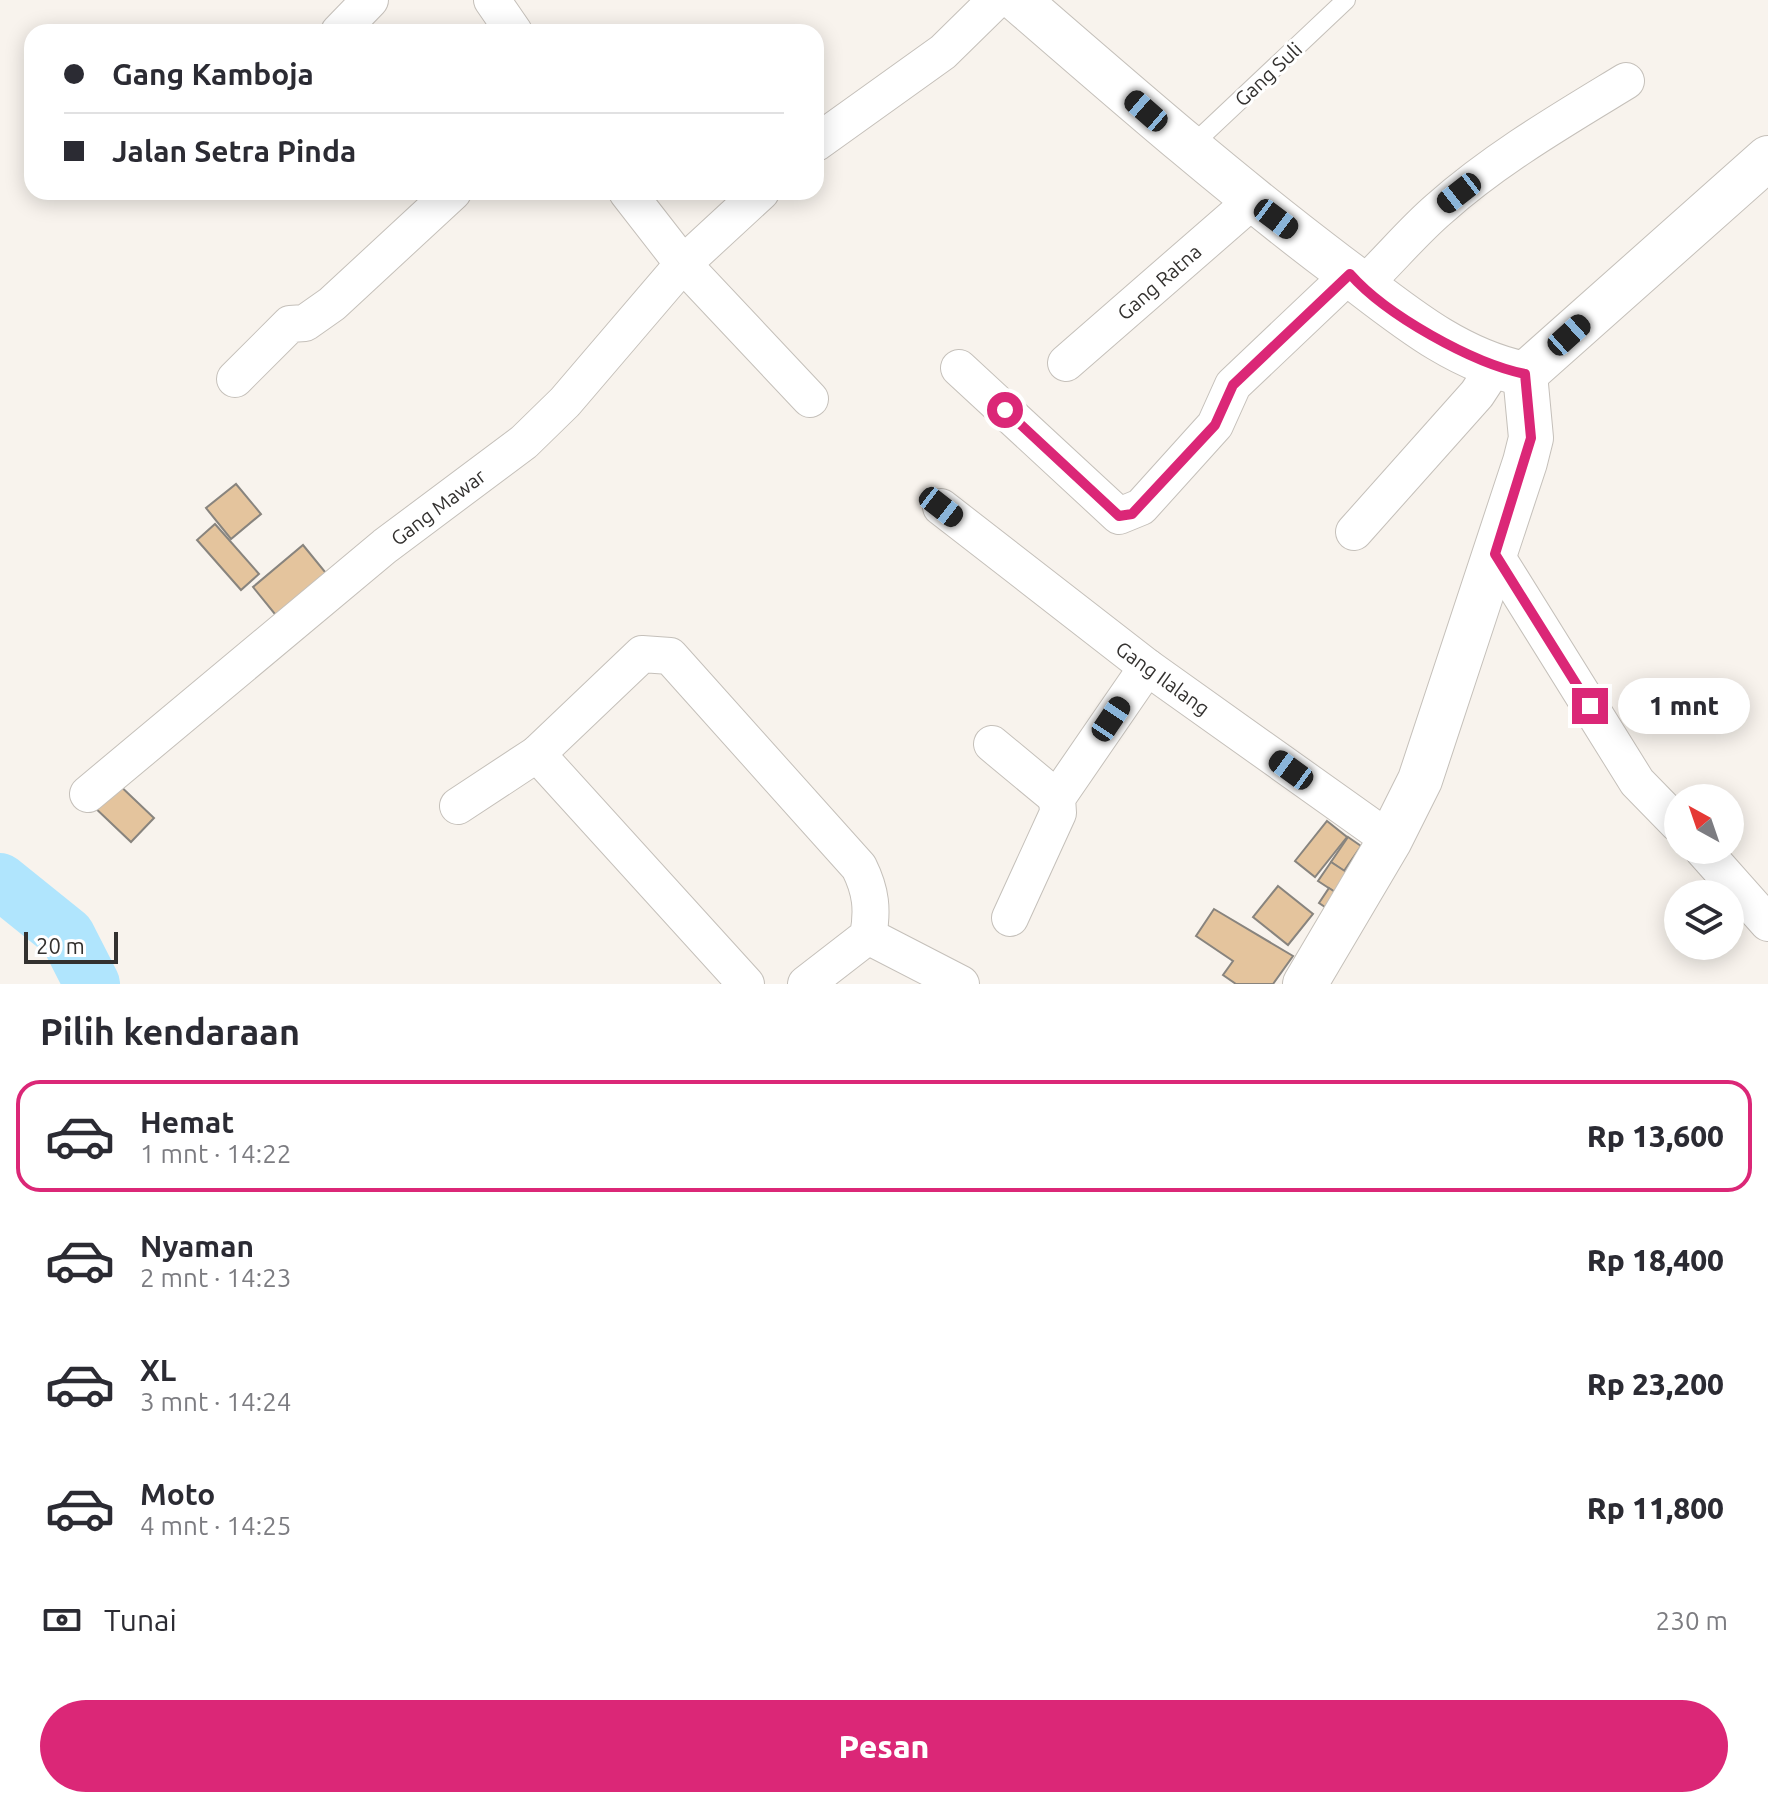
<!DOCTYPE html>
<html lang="id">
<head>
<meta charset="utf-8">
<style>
	body { margin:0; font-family:Ubuntu,sans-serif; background:#f2f2f3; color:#2b2b33; height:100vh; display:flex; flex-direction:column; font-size:30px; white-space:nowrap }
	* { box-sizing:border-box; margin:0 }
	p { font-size:26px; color:#7c7c81 }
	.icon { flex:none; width:44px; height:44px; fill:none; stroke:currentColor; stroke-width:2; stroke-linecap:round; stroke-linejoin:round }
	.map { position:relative; height:984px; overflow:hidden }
	.sheet { display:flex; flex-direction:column; background:#fff; flex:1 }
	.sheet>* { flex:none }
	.hud { position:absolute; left:24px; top:24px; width:800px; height:176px; border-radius:24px; box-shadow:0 4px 20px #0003; display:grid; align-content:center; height:176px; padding:0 40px; background:#fff }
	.needle { width:52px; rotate:320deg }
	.buttons { position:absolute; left:1664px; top:784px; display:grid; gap:16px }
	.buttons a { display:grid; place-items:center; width:80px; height:80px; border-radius:50%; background:#fff; box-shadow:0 4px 20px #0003; font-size:40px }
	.scale { position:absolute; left:24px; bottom:20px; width:94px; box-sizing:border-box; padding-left:8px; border:4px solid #33312f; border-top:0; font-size:22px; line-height:28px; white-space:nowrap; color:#33312f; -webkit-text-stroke:6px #fff; paint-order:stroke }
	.end { position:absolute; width:36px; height:36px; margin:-18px; border:10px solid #db2777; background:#fff; box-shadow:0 0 0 4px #fff }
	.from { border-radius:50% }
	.bubble { position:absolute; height:56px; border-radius:28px; background:#fff; box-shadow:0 4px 20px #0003; font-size:26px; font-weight:800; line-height:56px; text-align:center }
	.car { position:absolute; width:24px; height:48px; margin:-24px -12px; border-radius:10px; box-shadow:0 0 6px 2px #0007; background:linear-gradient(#222 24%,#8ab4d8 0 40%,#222 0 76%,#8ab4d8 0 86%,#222 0) }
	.hud b { display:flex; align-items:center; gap:28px; height:76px; font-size:30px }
	.hud b+b { border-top:2px solid #e1e1e2 }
	.hud i { width:20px; height:20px; background:#2b2b33 }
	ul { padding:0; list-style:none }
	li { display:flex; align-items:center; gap:24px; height:112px; margin:0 16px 12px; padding:0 24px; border:4px solid transparent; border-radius:24px }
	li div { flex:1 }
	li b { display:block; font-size:30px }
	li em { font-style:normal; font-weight:800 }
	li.selected { border-color:#db2777 }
	li>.icon { width:72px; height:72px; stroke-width:1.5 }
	h2 { padding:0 40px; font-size:36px; line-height:96px }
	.pay { display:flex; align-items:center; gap:20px; height:88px; padding:0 40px; font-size:30px }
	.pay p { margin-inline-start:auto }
	.action { display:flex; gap:16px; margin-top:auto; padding:16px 40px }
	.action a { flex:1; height:92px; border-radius:48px; background:#db2777; color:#fff; font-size:32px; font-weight:800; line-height:92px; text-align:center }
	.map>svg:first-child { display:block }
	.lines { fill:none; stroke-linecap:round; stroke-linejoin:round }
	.river { stroke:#b0e5fd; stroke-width:56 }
	.building { fill:#e4c49d; stroke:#88847e; stroke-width:2 }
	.lane-casing { stroke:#c5c0ba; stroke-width:20 }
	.street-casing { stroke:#c5c0ba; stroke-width:38 }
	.secondary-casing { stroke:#c5c0ba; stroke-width:46 }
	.lane { stroke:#fff; stroke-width:18 }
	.street { stroke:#fff; stroke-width:36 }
	.secondary { stroke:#fff; stroke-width:44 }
	.route { stroke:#db2777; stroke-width:10 }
	.labels { text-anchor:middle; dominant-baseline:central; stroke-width:6; stroke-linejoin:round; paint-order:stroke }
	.street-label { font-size:20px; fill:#33312f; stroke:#fff }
</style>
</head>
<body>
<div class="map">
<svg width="1768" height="984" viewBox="0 0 1768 984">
	<rect width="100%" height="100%" fill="#f8f3ed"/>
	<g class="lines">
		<path class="river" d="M0,881l67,54 25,49"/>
	</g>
	<g class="building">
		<path d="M236,484l25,30 -30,25 -25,-31z"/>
		<path d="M215,524l44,50 -18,16 -44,-50z"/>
		<path d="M303,545l27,33 -51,41 -26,-32z"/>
		<path d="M114,780l40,38 -23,24 -40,-38z"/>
		<path d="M1327,821l20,16 -32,40 -20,-16z"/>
		<path d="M1348,837l13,9 -17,25 -13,-9z"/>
		<path d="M1331,862l29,19 -13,19 -29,-19z"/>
		<path d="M1278,886l35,28 -25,31 -35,-28z"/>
		<path d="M1329,888l18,12 -10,15 -18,-12z"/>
		<path d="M1214,909l79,47 -20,28h-37l-13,-9 10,-14 -37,-25z"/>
	</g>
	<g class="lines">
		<defs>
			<path id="lane" d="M1189,148l157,-148"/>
			<g id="street">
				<path d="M492,0l22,32"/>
				<path d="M339,32l31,-32"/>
				<path d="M816,143l127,-91 53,-52"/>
				<path d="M627,192l56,72 127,135"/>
				<path d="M1361,287c27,-25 50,-54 78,-78 56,-50 123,-89 187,-128"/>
				<path d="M1066,363l186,-162"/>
				<path d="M959,368l160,148 22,-9 74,-82 18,-40 117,-111"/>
				<path d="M235,379l55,-55 15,-1 27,-19 121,-112"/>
				<path d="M941,507l206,160 243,173"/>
				<path d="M1354,532l123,-138 17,-26"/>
				<path d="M1495,554l142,228 41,42"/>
				<path d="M992,744l65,54"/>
				<path d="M537,754l209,230"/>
				<path d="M88,794l297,-248 139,-104 41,-40 118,-138 78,-72"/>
				<path d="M458,806l79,-52 105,-100 28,2 189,211c12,24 14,43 9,69l-62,48"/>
				<path d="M1703,850l65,73"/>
				<path d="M1010,918l48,-105 -1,-15 90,-131"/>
				<path d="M868,936l93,48"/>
			</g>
			<g id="secondary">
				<path d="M1018,0c105,91 209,182 319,265 59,44 114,94 188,109"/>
				<path d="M1525,374l243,-216"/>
				<path d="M1305,984l85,-144 30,-60 105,-318 6,-24 -6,-64"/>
			</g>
		</defs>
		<use href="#lane" class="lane-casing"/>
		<use href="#street" class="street-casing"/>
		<use href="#secondary" class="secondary-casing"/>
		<use href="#lane" class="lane"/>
		<use href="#street" class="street"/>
		<use href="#secondary" class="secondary"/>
	</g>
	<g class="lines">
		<path class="route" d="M1005,410l114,106 13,-2 83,-89 18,-40 117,-111c36,41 122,89 175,100l6,64 -36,116 95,152"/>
	</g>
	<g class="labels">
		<g class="street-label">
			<text transform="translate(1268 74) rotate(-43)">Gang Suli</text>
			<text transform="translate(1159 282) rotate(-41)">Gang Ratna</text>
			<text transform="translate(438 507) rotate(-37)">Gang Mawar</text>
			<text transform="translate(1163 678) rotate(36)">Gang Ilalang</text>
		</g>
	</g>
</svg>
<div class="buttons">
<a><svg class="needle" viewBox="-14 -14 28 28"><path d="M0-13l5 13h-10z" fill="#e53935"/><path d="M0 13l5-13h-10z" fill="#7c7c81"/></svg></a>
<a><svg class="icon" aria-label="layers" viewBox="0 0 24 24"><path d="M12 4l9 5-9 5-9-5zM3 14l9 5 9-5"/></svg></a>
</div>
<div class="scale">20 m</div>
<i class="end from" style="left:1005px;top:410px"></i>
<i class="end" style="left:1590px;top:706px"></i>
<div class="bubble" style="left:1618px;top:678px;width:132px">1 mnt</div>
<i class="car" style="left:1146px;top:111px;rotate:311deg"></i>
<i class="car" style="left:1459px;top:193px;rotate:232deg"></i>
<i class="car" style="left:1276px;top:219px;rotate:127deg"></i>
<i class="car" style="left:1569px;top:335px;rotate:48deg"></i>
<i class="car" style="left:941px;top:507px;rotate:128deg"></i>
<i class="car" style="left:1111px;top:719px;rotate:34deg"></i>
<i class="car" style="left:1291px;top:770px;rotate:306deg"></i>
<div class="hud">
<b><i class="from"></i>Gang Kamboja</b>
<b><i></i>Jalan Setra Pinda</b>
</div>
</div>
<section class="sheet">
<h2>Pilih kendaraan</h2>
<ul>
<li class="selected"><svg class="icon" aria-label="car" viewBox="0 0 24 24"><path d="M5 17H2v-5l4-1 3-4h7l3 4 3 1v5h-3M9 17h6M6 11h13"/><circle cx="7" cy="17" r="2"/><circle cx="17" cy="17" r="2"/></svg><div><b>Hemat</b><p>1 mnt · 14:22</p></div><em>Rp 13,600</em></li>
<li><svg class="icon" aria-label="car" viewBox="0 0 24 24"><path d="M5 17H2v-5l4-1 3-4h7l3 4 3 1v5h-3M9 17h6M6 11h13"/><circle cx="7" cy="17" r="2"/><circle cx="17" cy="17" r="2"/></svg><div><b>Nyaman</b><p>2 mnt · 14:23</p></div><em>Rp 18,400</em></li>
<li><svg class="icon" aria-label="car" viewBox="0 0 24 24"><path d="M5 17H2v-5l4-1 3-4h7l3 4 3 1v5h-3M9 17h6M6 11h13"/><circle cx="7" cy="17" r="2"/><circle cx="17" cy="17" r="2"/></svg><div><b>XL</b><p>3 mnt · 14:24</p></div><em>Rp 23,200</em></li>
<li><svg class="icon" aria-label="car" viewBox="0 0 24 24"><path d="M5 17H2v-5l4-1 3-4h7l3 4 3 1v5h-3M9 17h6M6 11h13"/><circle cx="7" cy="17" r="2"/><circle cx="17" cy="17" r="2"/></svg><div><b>Moto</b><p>4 mnt · 14:25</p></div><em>Rp 11,800</em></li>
</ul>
<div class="pay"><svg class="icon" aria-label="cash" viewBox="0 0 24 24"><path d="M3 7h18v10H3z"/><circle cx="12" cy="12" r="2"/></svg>Tunai<p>230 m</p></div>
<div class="action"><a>Pesan</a></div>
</section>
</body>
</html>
